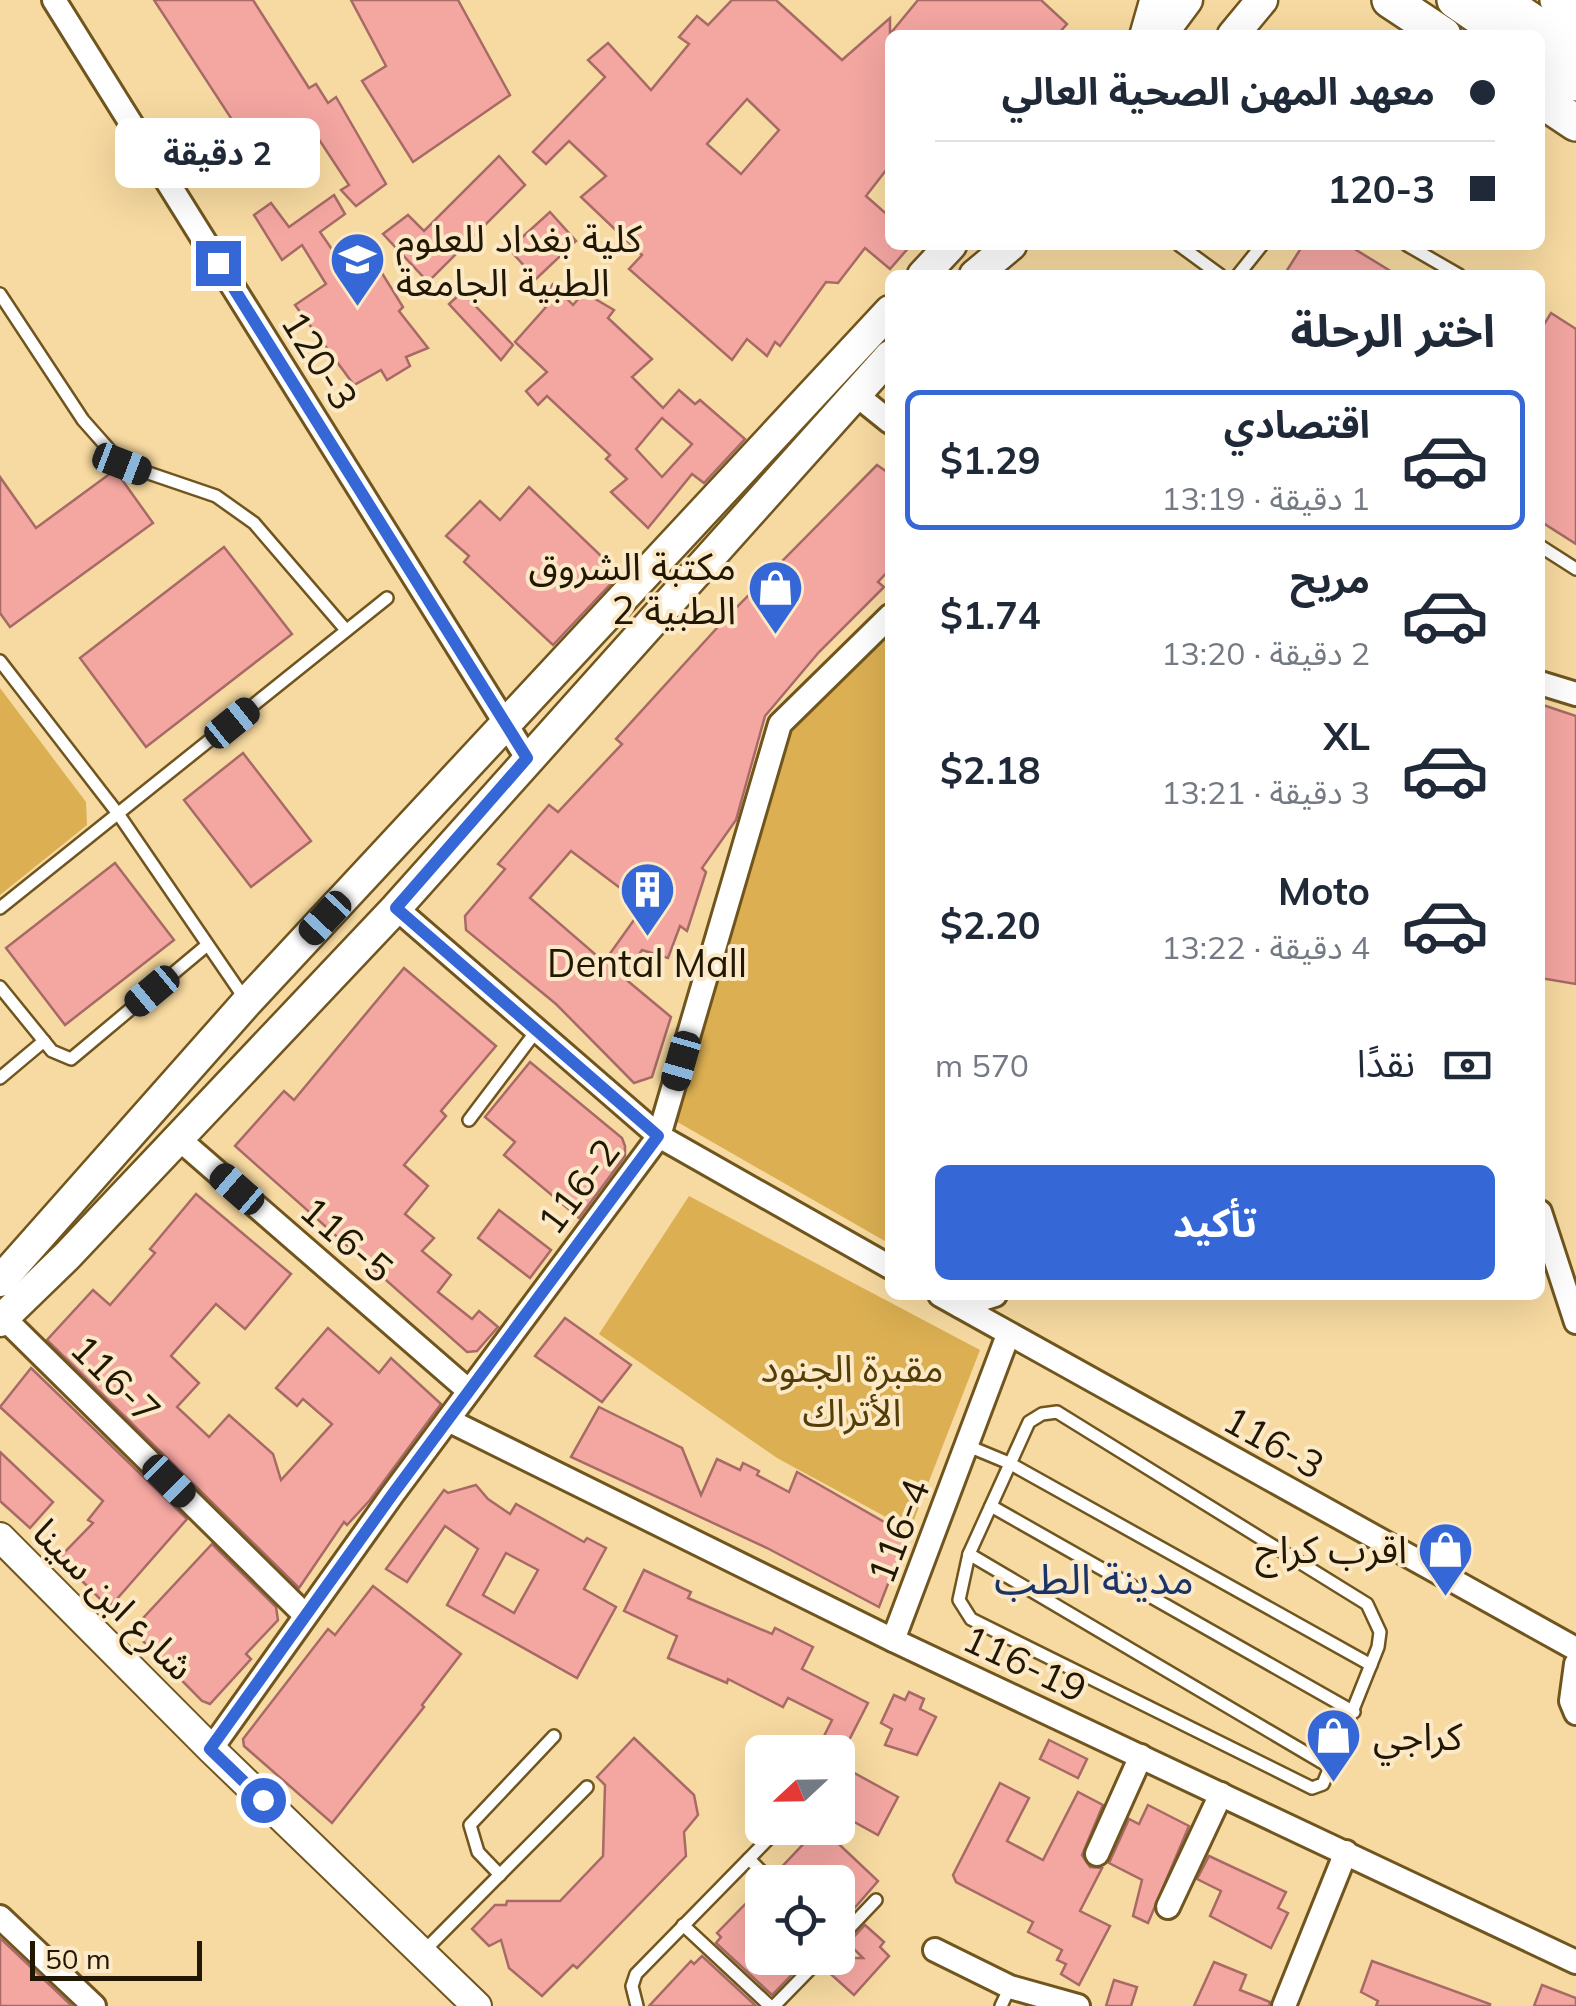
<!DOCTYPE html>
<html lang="ar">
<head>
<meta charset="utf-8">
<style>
	body { margin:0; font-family:Mulish,"Noto Sans Arabic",sans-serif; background:#f6f6f7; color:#1f2937; direction:rtl; height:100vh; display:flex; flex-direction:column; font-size:38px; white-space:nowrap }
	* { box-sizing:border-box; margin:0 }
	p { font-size:32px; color:#747a83 }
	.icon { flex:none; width:55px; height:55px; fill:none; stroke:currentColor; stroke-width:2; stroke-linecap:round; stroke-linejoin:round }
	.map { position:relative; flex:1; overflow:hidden; direction:ltr }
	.panel { position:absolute; left:885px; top:270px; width:660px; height:1030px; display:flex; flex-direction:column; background:#fff; border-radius:15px; box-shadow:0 10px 40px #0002; direction:rtl }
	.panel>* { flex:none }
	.hud { position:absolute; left:885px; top:30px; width:660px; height:220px; border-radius:15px; box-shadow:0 10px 40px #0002; direction:rtl; display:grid; align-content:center; height:220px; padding:0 50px; background:#fff }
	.needle { width:65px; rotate:248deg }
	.buttons { position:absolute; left:745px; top:1735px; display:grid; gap:20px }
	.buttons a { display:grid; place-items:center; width:110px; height:110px; border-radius:15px; background:#fff; box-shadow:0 10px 40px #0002; font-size:50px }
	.scale { position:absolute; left:30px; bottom:25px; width:172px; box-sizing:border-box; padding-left:10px; border:5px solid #211702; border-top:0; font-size:28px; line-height:35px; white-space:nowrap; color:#211702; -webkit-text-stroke:8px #fbe9c7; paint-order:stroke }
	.end { position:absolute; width:45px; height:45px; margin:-22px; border:12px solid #3567d6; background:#fff; box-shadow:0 0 0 5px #fff }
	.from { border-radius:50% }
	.bubble { position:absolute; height:70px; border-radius:15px; background:#fff; box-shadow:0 10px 40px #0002; font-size:32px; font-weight:700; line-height:70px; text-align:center; direction:rtl }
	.car { position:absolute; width:30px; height:60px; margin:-30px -15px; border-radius:12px; box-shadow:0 0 8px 2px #0007; background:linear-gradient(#222 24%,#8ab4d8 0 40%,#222 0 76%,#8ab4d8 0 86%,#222 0) }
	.hud b { display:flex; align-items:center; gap:35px; height:95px; font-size:38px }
	.hud b+b { border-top:2px solid #e0e1e3 }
	.hud i { width:25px; height:25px; background:#1f2937 }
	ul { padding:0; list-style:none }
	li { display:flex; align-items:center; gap:30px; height:140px; margin:0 20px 15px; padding:0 30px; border:5px solid transparent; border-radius:15px }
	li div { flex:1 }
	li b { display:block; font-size:38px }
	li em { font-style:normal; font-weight:700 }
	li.on { border-color:#3567d6 }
	li>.icon { width:90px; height:90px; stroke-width:1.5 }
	h2 { padding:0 50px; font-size:45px; line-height:120px }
	.pay { display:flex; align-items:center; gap:25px; height:110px; padding:0 50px; font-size:38px }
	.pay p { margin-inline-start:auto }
	.button { display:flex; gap:20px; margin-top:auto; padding:20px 50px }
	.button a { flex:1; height:115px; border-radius:15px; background:#3567d6; color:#fff; font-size:40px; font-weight:700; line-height:115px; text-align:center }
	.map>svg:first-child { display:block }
	.green { fill:#dbaf52 }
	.building { fill:#f4a6a1; stroke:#a76a66; stroke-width:2.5; fill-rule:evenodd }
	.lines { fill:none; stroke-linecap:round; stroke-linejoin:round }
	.service-casing { stroke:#70561e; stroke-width:16 }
	.minor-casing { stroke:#70561e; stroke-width:28 }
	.tertiary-casing { stroke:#70561e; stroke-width:32 }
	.secondary-casing { stroke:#70561e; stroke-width:35 }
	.primary-casing { stroke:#70561e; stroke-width:40 }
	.service { stroke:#fff; stroke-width:11 }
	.minor { stroke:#fff; stroke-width:22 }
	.tertiary { stroke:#fff; stroke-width:28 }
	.secondary { stroke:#fff; stroke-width:30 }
	.primary { stroke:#fff; stroke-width:35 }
	.route { stroke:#3567d6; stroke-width:12 }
	.labels { text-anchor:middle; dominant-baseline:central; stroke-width:8; stroke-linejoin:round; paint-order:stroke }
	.poi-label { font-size:38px; fill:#211702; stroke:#fbe9c7; text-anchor:start }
	.street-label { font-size:38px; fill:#211702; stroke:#fbe9c7 }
	.park-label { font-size:38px; fill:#543d06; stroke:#fbe9c7 }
	.quarter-label { font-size:42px; fill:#1a3369; stroke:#fbe9c7 }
</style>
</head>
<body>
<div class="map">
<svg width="1576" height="2006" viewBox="0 0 1576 2006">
	<rect width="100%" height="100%" fill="#f7daa1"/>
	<g class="green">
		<path d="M890,636v608l-216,-124 117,-396z"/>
		<path d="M0,688l86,114 1,23 -87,70z"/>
		<path d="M689,1196l291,154 -70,180 -133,-72 -178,-124z"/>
	</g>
	<g class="building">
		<path d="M154,0h99l56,88 7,-4 12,19 8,-6 50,87 -30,22 -15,-16 8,-5 -29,-44 -52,34z"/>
		<path d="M351,0h107l52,95 -97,67 -51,-81 24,-15z"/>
		<path d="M732,0h44l66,60 48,-42v16l28,-34h123l26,24 -10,11h-167v130l-24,31 24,21v28h21l-21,24 -25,-21 -27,35 -12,-1 -46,64 -5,-4 -8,14 -20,-17 -15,21 -103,-91 13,-14 -61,-58 25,-21 -37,-35 -23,23 -13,-12 72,-75 -17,-17 20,-17 43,47 38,-46 -10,-7 18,-21 11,9zM747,99l32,31 -38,44 -34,-30z"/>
		<path d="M499,156l26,29 -97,97 -45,-48 25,-19 16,16z"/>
		<path d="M334,195l11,19 -25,18 20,29 24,-17 39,63 -4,4 29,37 -22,9 4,9 -23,14 -6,-10 -27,15 -59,-80 31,-21 -24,-39 -20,15 -28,-45 17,-12 18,24z"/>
		<path d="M550,212l26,29 -40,38 -27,-30z"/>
		<path d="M1303,245h45l49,30h-113z"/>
		<path d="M553,284l20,21 14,-16 5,8 22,13 -6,8 44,41 -20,18 31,31 16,-18 16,14 5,-4 45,39 -41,44 -12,-9 -44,54 -37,-36 16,-13 -21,-20 4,-4 -63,-59 -9,9 -12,-14 21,-19 -32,-30 31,-35 -8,-6zM662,418l30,26 -30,33 -26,-28z"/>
		<path d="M462,292l51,53 -12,15 -52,-56z"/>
		<path d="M1551,313l25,16v215l-36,-23v-190z"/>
		<path d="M877,465l13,9v95l-12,13 6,5 -65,65 -54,64 -29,104 -34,48 4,4 -19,59 -7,-5 -12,32 -26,-8 -19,27 48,40 -19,60 -18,6 -78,-79 -90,-74 -1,-14 40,-47 -7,-5 51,-59 9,7 64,-68 -6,-5 110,-121zM571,851l73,55 -40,56 -74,-64z"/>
		<path d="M115,470l38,53 -143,104 -10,-14v-136l36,51z"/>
		<path d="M529,487l91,87 -67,71 -89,-83 5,-6 -23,-20 34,-35 20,19z"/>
		<path d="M224,547l68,87 -146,113 -66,-89z"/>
		<path d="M1540,704l36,12v268l-36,-6z"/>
		<path d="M243,753l68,88 -60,46 -67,-87z"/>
		<path d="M115,863l59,77 -109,85 -59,-77z"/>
		<path d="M404,968l92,78 -55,65 5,5 -42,49 24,21 -23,28 29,24 -12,13 29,24 -13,17 34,27 7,-8 19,16 -21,24 -10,1 -232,-206 49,-55 10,9z"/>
		<path d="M530,1062l92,76 3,8v10l-46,62 -75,-63 11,-13 -30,-25z"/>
		<path d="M196,1194l95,80 -46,55 -29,-25 -45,52 28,27 -22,24 32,30 20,-22 44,39 8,26 51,-56 -29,-25 -6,7 -21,-18 52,-60 51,45 12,-15 50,46 -71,96 -23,25 -3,-3 -45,66 -252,-248 46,-50 17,15 45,-52 -5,-4z"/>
		<path d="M499,1210l52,40 -21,28 -52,-40z"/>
		<path d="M565,1318l66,47 -29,37 -67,-46z"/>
		<path d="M31,1368l156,151 -78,89 -50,-50 34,-35 -5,-3 15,-19 -103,-94z"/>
		<path d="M599,1407l83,41 19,47 16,-36 23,11 3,-7 16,8 -2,4 32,17 8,-20 110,63 -28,72 -112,-59 -196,-91z"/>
		<path d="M0,1452l53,50 -23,26 -30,-27z"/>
		<path d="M476,1485l12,14 22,15 6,-10 68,38 3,-4 19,10 -22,41 32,18 -39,71 -130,-73 31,-56 -33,-23 -38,56 -21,-13 58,-79 4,3zM506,1553l32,17 -24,43 -31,-18z"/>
		<path d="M212,1544l64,63 2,13 -32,34 5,5 -41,45 -8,-3 -70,-71z"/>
		<path d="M644,1570l47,22 -3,6 84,36 3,-6 38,19 -11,22 66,34 -25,49h-27l16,-32 -44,-22 -5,9 -55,-28 -1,4 -59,-25 9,-22 -53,-25z"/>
		<path d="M373,1586l88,68 -39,51 2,2 -92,116 -88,-77 -1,-7 85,-110 7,6z"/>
		<path d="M909,1692l15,7 -4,10 16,8 -19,38 -32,-10 7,-16 -11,-6 13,-28 11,5z"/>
		<path d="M634,1738l60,57 4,20 -14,17 2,24 -109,112 -4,-3 -31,31 -33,-28 -8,-28 -12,6 -17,-17 23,-24h11l1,-4h53l43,-45 2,-71 -8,-8z"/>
		<path d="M1049,1740l38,19 -9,19 -38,-19z"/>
		<path d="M838,1764l60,33 -20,38 -40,-22z"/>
		<path d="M1000,1783l29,15 -22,43 36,19 35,-68 25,13 -21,50 8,12 12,1 -22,43 30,15 -31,59 -18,-11 5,-10 -9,-4 5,-10 -34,-18 5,-10 -77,-40 -3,-7z"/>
		<path d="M1148,1805l41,21 -41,97 -15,-7 9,-36 -33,-17 20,-44 10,5z"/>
		<path d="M825,1831l53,50 -40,46v-45h-57l-5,-9 35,-37 4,5z"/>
		<path d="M1209,1856l77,36 -8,16 10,5 -17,35 -61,-32 11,-25 -24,-12z"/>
		<path d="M762,1887v71h46l-36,37 -56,-52 5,-6 -4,-4z"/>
		<path d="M865,1925l19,17 -4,5 9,9 -35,39 -30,-27 6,-10h33l-15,-15z"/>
		<path d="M0,1938l72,68h-72z"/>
		<path d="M702,1956l54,50h-107l42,-45 3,3z"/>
		<path d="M1372,1961l118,43v2h-114l2,-5 -17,-9z"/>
		<path d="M1214,1962l32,13 -6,15 30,12 -1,4h-75z"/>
		<path d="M1114,1980l23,7 -6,19h-25z"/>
		<path d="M1542,1985l34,13v8h-42z"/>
	</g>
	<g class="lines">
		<defs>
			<g id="service">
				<path d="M1179,245l41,30"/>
				<path d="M1407,245l52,30"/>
				<path d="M1238,275l24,-30"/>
				<path d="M0,294l83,126 39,44 94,32 38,27 92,107"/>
				<path d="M1540,546l36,23"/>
				<path d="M0,661l119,154 128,187"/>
				<path d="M0,908l387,-310"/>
				<path d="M0,987l52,64 19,8 135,-113"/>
				<path d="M0,1078l44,-37"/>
				<path d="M469,1120l68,-90"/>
				<path d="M1057,1412l310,192 13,28 -2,15 -48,120 -361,-213 60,-132 13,-8z"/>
				<path d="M968,1446l41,17 362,202"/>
				<path d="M991,1506l363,206"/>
				<path d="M969,1554l-10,46 12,19 341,169 11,-4 7,-17"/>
				<path d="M749,1859l23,23"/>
				<path d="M500,1875l-22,-23 -8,-27 84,-89"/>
				<path d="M683,1925l87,81"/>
				<path d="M838,1940l38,-40"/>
				<path d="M421,1954l166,-167"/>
				<path d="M637,2006l-5,-20 4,-12 143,-146"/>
				<path d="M774,2006l47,-48"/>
				<path d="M1001,2006l9,-19"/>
			</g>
			<g id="minor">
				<path d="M54,0l473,758"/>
				<path d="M854,393l36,29"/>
				<path d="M1540,683l36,11"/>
				<path d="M396,908l263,228 231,131"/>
				<path d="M179,1139l290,252"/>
				<path d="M1540,1212l36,110"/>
				<path d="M940,1295l636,354"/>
				<path d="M960,1306l35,-11"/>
				<path d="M6,1320l299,295"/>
				<path d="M448,1420l445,220 683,322"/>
				<path d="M893,1640l115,-305"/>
				<path d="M1576,1664l-5,37 5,12"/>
				<path d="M211,1749l181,-254 267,-359 121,-412 110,-108"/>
				<path d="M1097,1854l44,-98"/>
				<path d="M1168,1907l53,-113"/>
				<path d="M0,1917l94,89"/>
				<path d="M935,1950l75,37 68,19"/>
				<path d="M1284,2006l62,-154"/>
			</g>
			<path id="tertiary" d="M0,1537l211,212 266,257"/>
			<g id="secondary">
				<path d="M1161,35l26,-35"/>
				<path d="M1233,35l29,-35"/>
				<path d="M923,275l28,-30"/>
				<path d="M975,275l36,-30"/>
				<path d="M0,1281l247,-279 643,-691"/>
				<path d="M0,1321l67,-65 329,-348 494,-552"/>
			</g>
			<g id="primary">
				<path d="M1390,0l53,35"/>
				<path d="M1455,0l51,35"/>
				<path d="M1500,0l76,51"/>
				<path d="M1558,0l18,13"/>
				<path d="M1148,35l10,-35"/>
				<path d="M1540,58l36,25"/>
				<path d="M1540,99l36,24"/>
			</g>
		</defs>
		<use href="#service" class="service-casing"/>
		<use href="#minor" class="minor-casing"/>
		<use href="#tertiary" class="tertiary-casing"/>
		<use href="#secondary" class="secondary-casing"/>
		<use href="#primary" class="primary-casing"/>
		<use href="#service" class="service"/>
		<use href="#minor" class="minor"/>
		<use href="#tertiary" class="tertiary"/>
		<use href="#secondary" class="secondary"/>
		<use href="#primary" class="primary"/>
	</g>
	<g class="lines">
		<path class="route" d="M218,263l309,495 -131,150 262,228 -266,359 -182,254 53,51"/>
	</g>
	<defs>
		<symbol id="university-pin" viewBox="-11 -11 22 30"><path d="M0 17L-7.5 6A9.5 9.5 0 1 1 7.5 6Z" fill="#3567d6" stroke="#fbe9c7"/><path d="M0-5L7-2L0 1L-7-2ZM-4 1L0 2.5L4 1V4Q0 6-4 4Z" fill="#fff"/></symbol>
		<symbol id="shop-pin" viewBox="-11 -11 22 30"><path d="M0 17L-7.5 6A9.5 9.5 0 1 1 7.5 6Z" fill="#3567d6" stroke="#fbe9c7"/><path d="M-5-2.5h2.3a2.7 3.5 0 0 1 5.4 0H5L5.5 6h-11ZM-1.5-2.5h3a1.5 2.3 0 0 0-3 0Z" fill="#fff"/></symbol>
		<symbol id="building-pin" viewBox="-11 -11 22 30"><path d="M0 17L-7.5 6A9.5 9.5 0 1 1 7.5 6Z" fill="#3567d6" stroke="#fbe9c7"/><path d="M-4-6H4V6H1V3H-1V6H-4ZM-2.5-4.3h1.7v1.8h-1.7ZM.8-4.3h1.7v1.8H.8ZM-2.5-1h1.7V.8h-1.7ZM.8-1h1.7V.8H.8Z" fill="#fff"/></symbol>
	</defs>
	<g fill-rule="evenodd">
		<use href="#university-pin" x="326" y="228" width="63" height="86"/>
		<use href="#shop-pin" x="744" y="556" width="63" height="86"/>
		<use href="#building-pin" x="616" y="858" width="63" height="86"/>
		<use href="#shop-pin" x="1414" y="1518" width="63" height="86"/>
		<use href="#shop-pin" x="1302" y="1704" width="63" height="86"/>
	</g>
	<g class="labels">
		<g class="poi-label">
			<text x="396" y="238">كلية بغداد للعلوم<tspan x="396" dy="44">الطبية الجامعة</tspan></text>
			<text x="736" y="566" text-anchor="end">مكتبة الشروق<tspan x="736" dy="44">الطبية 2</tspan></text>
			<text x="647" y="963" text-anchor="middle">Dental Mall</text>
			<text x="1407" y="1549" text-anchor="end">اقرب كراج</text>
			<text x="1373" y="1736">كراجي</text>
		</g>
		<g class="street-label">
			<text transform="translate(320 360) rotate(58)">120-3</text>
			<text transform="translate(578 1186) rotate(-53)">116-2</text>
			<text transform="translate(347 1239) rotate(41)">116-5</text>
			<text transform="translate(116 1379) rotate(45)">116-7</text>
			<text transform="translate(1274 1442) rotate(29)">116-3</text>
			<text transform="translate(898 1531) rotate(-69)">116-4</text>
			<text transform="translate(114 1599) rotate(45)">شارع ابن سينا</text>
			<text transform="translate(1025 1663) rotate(25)">116-19</text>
		</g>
		<g class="park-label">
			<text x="852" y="1368">مقبرة الجنود<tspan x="852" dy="44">الأتراك</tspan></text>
		</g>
		<g class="quarter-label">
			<text x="1094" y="1578">مدينة الطب</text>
		</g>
	</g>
</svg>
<div class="buttons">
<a><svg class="needle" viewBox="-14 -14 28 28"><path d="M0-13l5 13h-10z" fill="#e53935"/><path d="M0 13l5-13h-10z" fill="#747a83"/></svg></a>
<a><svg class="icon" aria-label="locate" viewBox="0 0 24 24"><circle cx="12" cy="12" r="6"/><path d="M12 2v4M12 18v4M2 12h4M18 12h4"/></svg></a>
</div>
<div class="scale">50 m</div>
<i class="end from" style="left:263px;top:1800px"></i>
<i class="end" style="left:218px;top:263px"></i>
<div class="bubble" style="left:115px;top:118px;width:205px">2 دقيقة</div>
<i class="car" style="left:122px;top:464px;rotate:111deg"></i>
<i class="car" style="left:232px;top:723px;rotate:51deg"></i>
<i class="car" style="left:325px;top:918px;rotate:223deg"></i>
<i class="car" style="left:152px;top:991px;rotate:230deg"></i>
<i class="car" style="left:681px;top:1061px;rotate:196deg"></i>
<i class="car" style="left:237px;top:1189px;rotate:311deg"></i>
<i class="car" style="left:169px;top:1481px;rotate:135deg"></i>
<div class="hud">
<b><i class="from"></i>معهد المهن الصحية العالي</b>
<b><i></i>120-3</b>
</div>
<section class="panel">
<h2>اختر الرحلة</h2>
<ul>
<li class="on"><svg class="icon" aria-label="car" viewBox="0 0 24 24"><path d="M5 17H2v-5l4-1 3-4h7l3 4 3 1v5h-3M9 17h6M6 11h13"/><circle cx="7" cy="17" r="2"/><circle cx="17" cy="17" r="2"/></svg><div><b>اقتصادي</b><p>1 دقيقة · 13:19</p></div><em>$1.29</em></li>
<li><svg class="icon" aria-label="car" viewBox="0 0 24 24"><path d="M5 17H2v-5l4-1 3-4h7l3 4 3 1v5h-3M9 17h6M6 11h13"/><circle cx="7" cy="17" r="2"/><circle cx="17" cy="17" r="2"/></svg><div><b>مريح</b><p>2 دقيقة · 13:20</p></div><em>$1.74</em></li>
<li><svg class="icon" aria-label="car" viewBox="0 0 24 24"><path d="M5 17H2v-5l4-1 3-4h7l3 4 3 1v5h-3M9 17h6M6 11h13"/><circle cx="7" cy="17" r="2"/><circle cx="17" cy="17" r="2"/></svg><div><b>XL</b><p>3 دقيقة · 13:21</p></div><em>$2.18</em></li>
<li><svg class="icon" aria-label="car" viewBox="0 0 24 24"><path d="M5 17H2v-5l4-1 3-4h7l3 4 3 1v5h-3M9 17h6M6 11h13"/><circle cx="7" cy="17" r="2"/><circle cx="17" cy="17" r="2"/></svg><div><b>Moto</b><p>4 دقيقة · 13:22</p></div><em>$2.20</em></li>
</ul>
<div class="pay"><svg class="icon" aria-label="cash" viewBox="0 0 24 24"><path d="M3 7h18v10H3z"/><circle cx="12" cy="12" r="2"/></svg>نقدًا<p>570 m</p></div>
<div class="button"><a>تأكيد</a></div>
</section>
</div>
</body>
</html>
